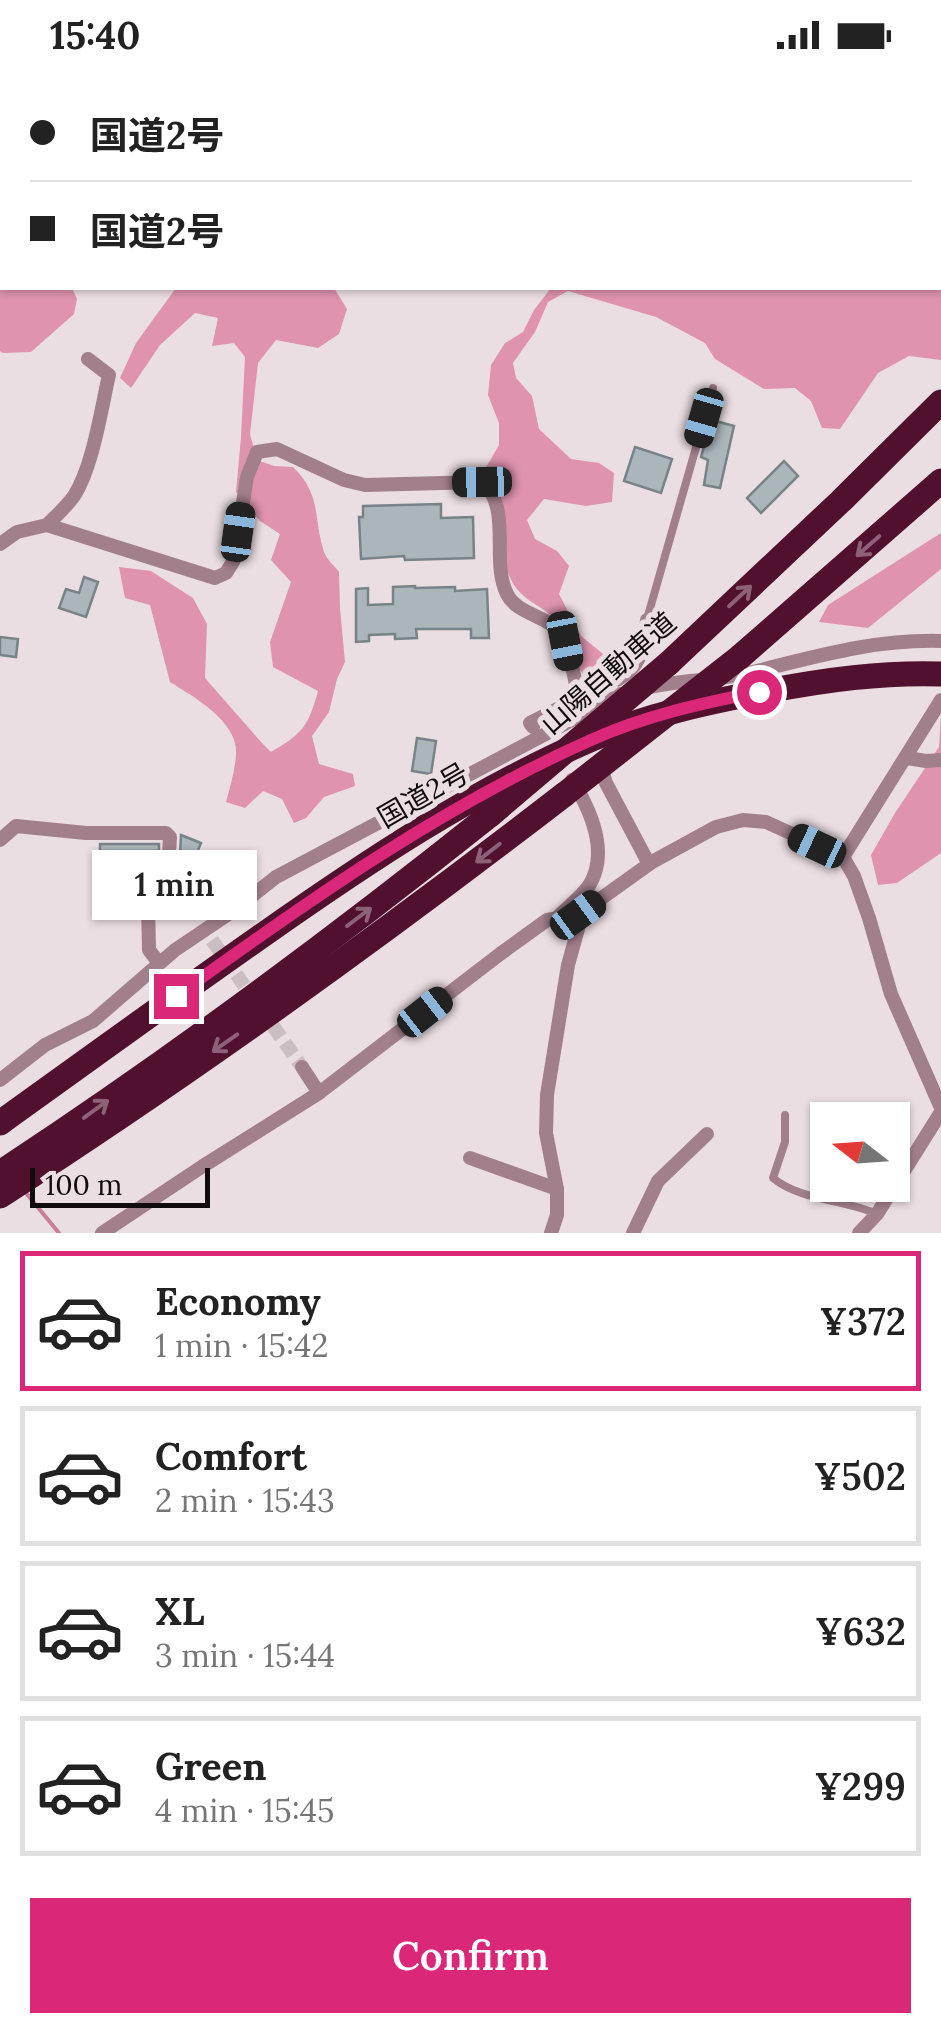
<!DOCTYPE html>
<html lang="en">
<head>
<meta charset="utf-8">
<style>
	body { margin:0; font-family:Lora,"Noto Sans JP",serif; background:#f6f6f6; color:#222; height:100vh; display:flex; flex-direction:column; font-size:38px; white-space:nowrap }
	* { box-sizing:border-box; margin:0 }
	p { font-size:32px; color:#767676 }
	.icon { flex:none; width:55px; height:55px; fill:none; stroke:currentColor; stroke-width:2; stroke-linecap:round; stroke-linejoin:round }
	.map { position:relative; height:1163px; overflow:hidden }
	.sheet { display:flex; flex-direction:column; background:#fff; flex:1 }
	.sheet>* { flex:none }
	.banner { position:absolute; left:0px; top:0px; width:942px; height:220px; box-shadow:0 2px 8px #0004; display:grid; align-content:center; height:220px; padding:0 30px; background:#fff }
	.needle { width:65px; rotate:287deg }
	.buttons { position:absolute; left:810px; top:1032px; display:grid; gap:20px }
	.buttons a { display:grid; place-items:center; width:100px; height:100px; border-radius:0px; background:#fff; box-shadow:0 2px 8px #0004; font-size:50px }
	.scale { position:absolute; left:30px; bottom:25px; width:180px; box-sizing:border-box; padding-left:10px; border:5px solid #100c0d; border-top:0; font-size:28px; line-height:35px; white-space:nowrap; color:#100c0d; -webkit-text-stroke:8px #ebdee2; paint-order:stroke }
	.end { position:absolute; width:45px; height:45px; margin:-22px; border:12px solid #db2777; background:#fff; box-shadow:0 0 0 5px #fff }
	.from { border-radius:50% }
	.bubble { position:absolute; height:70px; border-radius:0px; background:#fff; box-shadow:0 2px 8px #0004; font-size:32px; font-weight:600; line-height:70px; text-align:center }
	.car { position:absolute; width:30px; height:60px; margin:-30px -15px; border-radius:12px; box-shadow:0 0 8px 2px #0007; background:linear-gradient(#222 24%,#8ab4d8 0 40%,#222 0 76%,#8ab4d8 0 86%,#222 0) }
	.banner b { display:flex; align-items:center; gap:35px; height:95px; font-size:38px }
	.banner b+b { border-top:2px solid #e0e0e0 }
	.banner i { width:25px; height:25px; background:#222 }
	ul { padding:18px 0 0; list-style:none }
	li { display:flex; align-items:center; gap:30px; height:140px; margin:0 20px 15px; padding:0 10px; border:5px solid #e0e0e0; border-radius:0px }
	li div { flex:1 }
	li b { display:block; font-size:38px }
	li em { font-style:normal; font-weight:600 }
	li.selected { border-color:#db2777 }
	li>.icon { width:90px; height:90px; stroke-width:1.5 }
	.button { display:flex; gap:20px; margin-top:auto; padding:20px 30px }
	.button a { flex:1; height:115px; border-radius:0px; background:#db2777; color:#fff; font-size:40px; font-weight:600; line-height:115px; text-align:center }
	.status { display:flex; justify-content:space-between; align-items:center; height:70px; padding:0 50px; background:#fff; direction:ltr }
	.status svg { height:28px; fill:currentColor }
	.map>svg:first-child { display:block }
	.forest { fill:#df93ae }
	.lines { fill:none; stroke-linecap:round; stroke-linejoin:round }
	.stream { stroke:#c97e9a; stroke-width:4 }
	.building { fill:#aab6ba; stroke:#778386; stroke-width:2.5 }
	.street-tunnel { stroke:#cabec2; stroke-width:14; stroke-dasharray:14 7; stroke-linecap:butt }
	.lane { stroke:#a2808b; stroke-width:8 }
	.street { stroke:#a2808b; stroke-width:14 }
	.highway { stroke:#50102e; stroke-width:25 }
	.highway-bridge { stroke:#50102e; stroke-width:25 }
	.oneway { stroke:#8e6276 }
	.route { stroke:#db2777; stroke-width:12 }
	.labels { text-anchor:middle; dominant-baseline:central; stroke-width:10; stroke-linejoin:round; paint-order:stroke }
	.street-label { font-size:28px; fill:#100c0d; stroke:#ebdee2 }
</style>
</head>
<body>
<div class="status"><b>15:40</b><svg viewBox="0 0 49 12"><path d="M0 12V9h3v3zM5 12V6h3v6zM10 12V3h3v9zM15 12V0h3v12zM26 1h20v11H26zM47 4h2v5h-2z"/></svg></div>
<div class="map">
<svg width="941" height="1163" viewBox="0 0 941 1163">
	<rect width="100%" height="100%" fill="#ebdee2"/>
	<g class="forest">
		<path d="M8,0h460l-5,2h-457z"/>
		<path d="M509,0h432v290l-32,-4 -31,17 -38,56 -18,-1 -11,-27 -16,-13 -31,1 -49,-30 -10,-16 -49,-26 -88,-26 -20,11 -13,30 -22,31 3,15 16,18 7,33 32,30 28,4 15,10 -2,29 -26,4 -42,-7 -17,21 8,19 22,12 12,15 -10,28 22,42 32,26v10l-27,6c-14,-17 -22,-48 -34,-61 -15,-15 -34,-18 -43,-42 -12,-34 -10,-72 -24,-106l14,-24v-22l-11,-28 3,-30 14,-22 18,-11 11,-22 17,-22h389v-216h-429z"/>
		<path d="M2,9v209h70l5,11 -3,15 -43,38 -28,1 -3,-2v-268z"/>
		<path d="M176,218h158l13,21 -8,25 -21,14 -42,-8 -18,23 -8,71 7,26 17,6 19,1c29,28 20,51 31,85 3,8 10,13 15,20l1,36 5,54 -8,17 -8,33 -17,24 7,28 34,10 2,12 -31,11 -18,21 -12,5 -12,-24 -19,-8 -18,17 -19,-6c4,-15 9,-31 10,-47 3,-33 -42,-58 -66,-73l-20,-77 -25,-7 -6,-31 32,4 42,27 14,26 -2,54 57,65 9,9c32,-19 37,-25 47,-61l-45,-24 -3,-25 21,-60 -20,-22 9,-26 -20,-13 -24,-29 5,-55 4,-80 -11,-14 -22,3 6,-28 -23,-5 -35,32 -29,43 -11,-10 16,-35z"/>
		<path d="M941,463v36l-73,59 -49,-6 9,-17z"/>
		<path d="M941,644v139l-44,30 -19,2 -7,-30 24,-42 44,-66z"/>
	</g>
	<g class="lines">
		<path class="stream" d="M26,1123l33,40"/>
	</g>
	<g class="building">
		<path d="M712,350l22,6 -14,62 -16,-3 4,-25 -7,-3z"/>
		<path d="M635,377l37,12 -11,34 -37,-12z"/>
		<path d="M784,391l14,15 -37,37 -14,-15z"/>
		<path d="M441,434v14l32,-1 1,41 -69,2 -1,-4 -43,3 -2,-42h4v-11z"/>
		<path d="M84,507l14,5 -12,35 -27,-9 7,-19 13,4z"/>
		<path d="M415,516v2l40,-1v4l32,-2 2,49h-18v-9h-55l1,9 -22,1v-5l-26,1v6l-13,1v-53l12,-1v17l25,-1v-17z"/>
		<path d="M0,567l18,2 -2,18 -16,-2z"/>
		<path d="M417,668l19,3 -5,33 -19,-3z"/>
		<path d="M181,765l20,8 -14,34 -14,-5 7,-17z"/>
		<rect x="100" y="774" width="59" height="7"/>
	</g>
	<g class="lines">
		<path class="street-tunnel" d="M212,870l90,127"/>
		<g class="lane">
			<path d="M647,549l66,-231"/>
			<path d="M785,1045v27l-12,36c28,23 71,21 104,36"/>
		</g>
		<g class="street">
			<path d="M47,455c9,-9 20,-19 27,-29 19,-30 27,-86 35,-121l-21,-16"/>
			<path d="M0,474l17,-12 30,-7 168,53 11,-5 8,-13 13,-83 10,-25 20,-3 67,31 21,5 117,-3c31,26 8,78 25,112 9,19 38,22 52,36 11,11 15,51 20,68l-49,25 3,4"/>
			<path d="M646,618c31,-8 63,-7 94,-13 68,-16 130,-36 201,-34"/>
			<path d="M580,633l-1,-5c46,-22 64,-22 68,-78"/>
			<path d="M907,688l19,3 15,-1"/>
			<path d="M599,691l7,22 43,81"/>
			<path d="M0,770l16,-14 70,7h80l4,4 -1,17 -21,50 1,46 10,13"/>
			<path d="M843,787l98,-157"/>
			<path d="M557,848c10,-11 25,-21 33,-34 19,-33 0,-75 -18,-104"/>
			<path d="M302,997l17,26"/>
			<path d="M0,1010l45,-35 48,-24 82,-71 58,-39 43,-34 345,-183"/>
			<path d="M470,1088l87,31"/>
			<path d="M102,1163l101,-67 116,-73 181,-139 47,-34 31,-5 74,-53 64,-35 27,-7 23,2 77,35 11,19 15,42 22,76 50,114"/>
			<path d="M551,1163l6,-18v-26l-11,-56 1,-38 21,-130 10,-36v-14"/>
			<path d="M633,1163l25,-52 49,-47"/>
			<path d="M859,1163l18,-19 64,-102"/>
		</g>
		<g class="highway">
			<path d="M741,586l200,-175"/>
			<path d="M669,593l172,-162 100,-99"/>
			<path d="M0,1053c86,-62 173,-125 260,-186 105,-74 214,-147 332,-198 56,-24 116,-37 175,-48 58,-11 115,-19 174,-17"/>
			<path d="M0,1103c169,-111 332,-232 490,-358"/>
			<path d="M0,1126c194,-125 382,-261 565,-402"/>
		</g>
		<g class="highway-bridge">
			<path d="M565,724l176,-138"/>
			<path d="M490,745l179,-152"/>
		</g>
	</g>
	<defs><path id="oneway-shaft" d="M-6 0H5M1.5-3L5.5 0L1.5 3" fill="none" stroke-width="1.6" stroke-linecap="round" stroke-linejoin="round" transform="scale(2.5)"/></defs>
	<g class="oneway">
		<use href="#oneway-shaft" transform="translate(868 476) rotate(139)"/>
		<use href="#oneway-shaft" transform="translate(740 526) rotate(-43)"/>
		<use href="#oneway-shaft" transform="translate(488 783) rotate(142)"/>
		<use href="#oneway-shaft" transform="translate(359 847) rotate(-37)"/>
		<use href="#oneway-shaft" transform="translate(225 973) rotate(145)"/>
		<use href="#oneway-shaft" transform="translate(96 1039) rotate(-36)"/>
	</g>
	<g class="lines">
		<path class="route" d="M176,926c132,-95 266,-190 415,-256 53,-24 111,-37 168,-48"/>
	</g>
	<g class="labels">
		<g class="street-label">
			<text transform="translate(608 603) rotate(-41)">山陽自動車道</text>
			<text transform="translate(423 725) rotate(-30)">国道2号</text>
		</g>
	</g>
</svg>
<div class="buttons">
<a><svg class="needle" viewBox="-14 -14 28 28"><path d="M0-13l5 13h-10z" fill="#e53935"/><path d="M0 13l5-13h-10z" fill="#767676"/></svg></a>
</div>
<div class="scale">100 m</div>
<i class="end from" style="left:759px;top:622px"></i>
<i class="end" style="left:176px;top:926px"></i>
<div class="bubble" style="left:92px;top:780px;width:165px">1 min</div>
<i class="car" style="left:704px;top:348px;rotate:196deg"></i>
<i class="car" style="left:482px;top:412px;rotate:269deg"></i>
<i class="car" style="left:238px;top:462px;rotate:8deg"></i>
<i class="car" style="left:565px;top:571px;rotate:169deg"></i>
<i class="car" style="left:817px;top:776px;rotate:295deg"></i>
<i class="car" style="left:578px;top:845px;rotate:54deg"></i>
<i class="car" style="left:425px;top:942px;rotate:52deg"></i>
<div class="banner">
<b><i class="from"></i>国道2号</b>
<b><i></i>国道2号</b>
</div>
</div>
<section class="sheet">
<ul>
<li class="selected"><svg class="icon" aria-label="car" viewBox="0 0 24 24"><path d="M5 17H2v-5l4-1 3-4h7l3 4 3 1v5h-3M9 17h6M6 11h13"/><circle cx="7" cy="17" r="2"/><circle cx="17" cy="17" r="2"/></svg><div><b>Economy</b><p>1 min · 15:42</p></div><em>¥372</em></li>
<li><svg class="icon" aria-label="car" viewBox="0 0 24 24"><path d="M5 17H2v-5l4-1 3-4h7l3 4 3 1v5h-3M9 17h6M6 11h13"/><circle cx="7" cy="17" r="2"/><circle cx="17" cy="17" r="2"/></svg><div><b>Comfort</b><p>2 min · 15:43</p></div><em>¥502</em></li>
<li><svg class="icon" aria-label="car" viewBox="0 0 24 24"><path d="M5 17H2v-5l4-1 3-4h7l3 4 3 1v5h-3M9 17h6M6 11h13"/><circle cx="7" cy="17" r="2"/><circle cx="17" cy="17" r="2"/></svg><div><b>XL</b><p>3 min · 15:44</p></div><em>¥632</em></li>
<li><svg class="icon" aria-label="car" viewBox="0 0 24 24"><path d="M5 17H2v-5l4-1 3-4h7l3 4 3 1v5h-3M9 17h6M6 11h13"/><circle cx="7" cy="17" r="2"/><circle cx="17" cy="17" r="2"/></svg><div><b>Green</b><p>4 min · 15:45</p></div><em>¥299</em></li>
</ul>
<div class="button"><a>Confirm</a></div>
</section>
</body>
</html>
